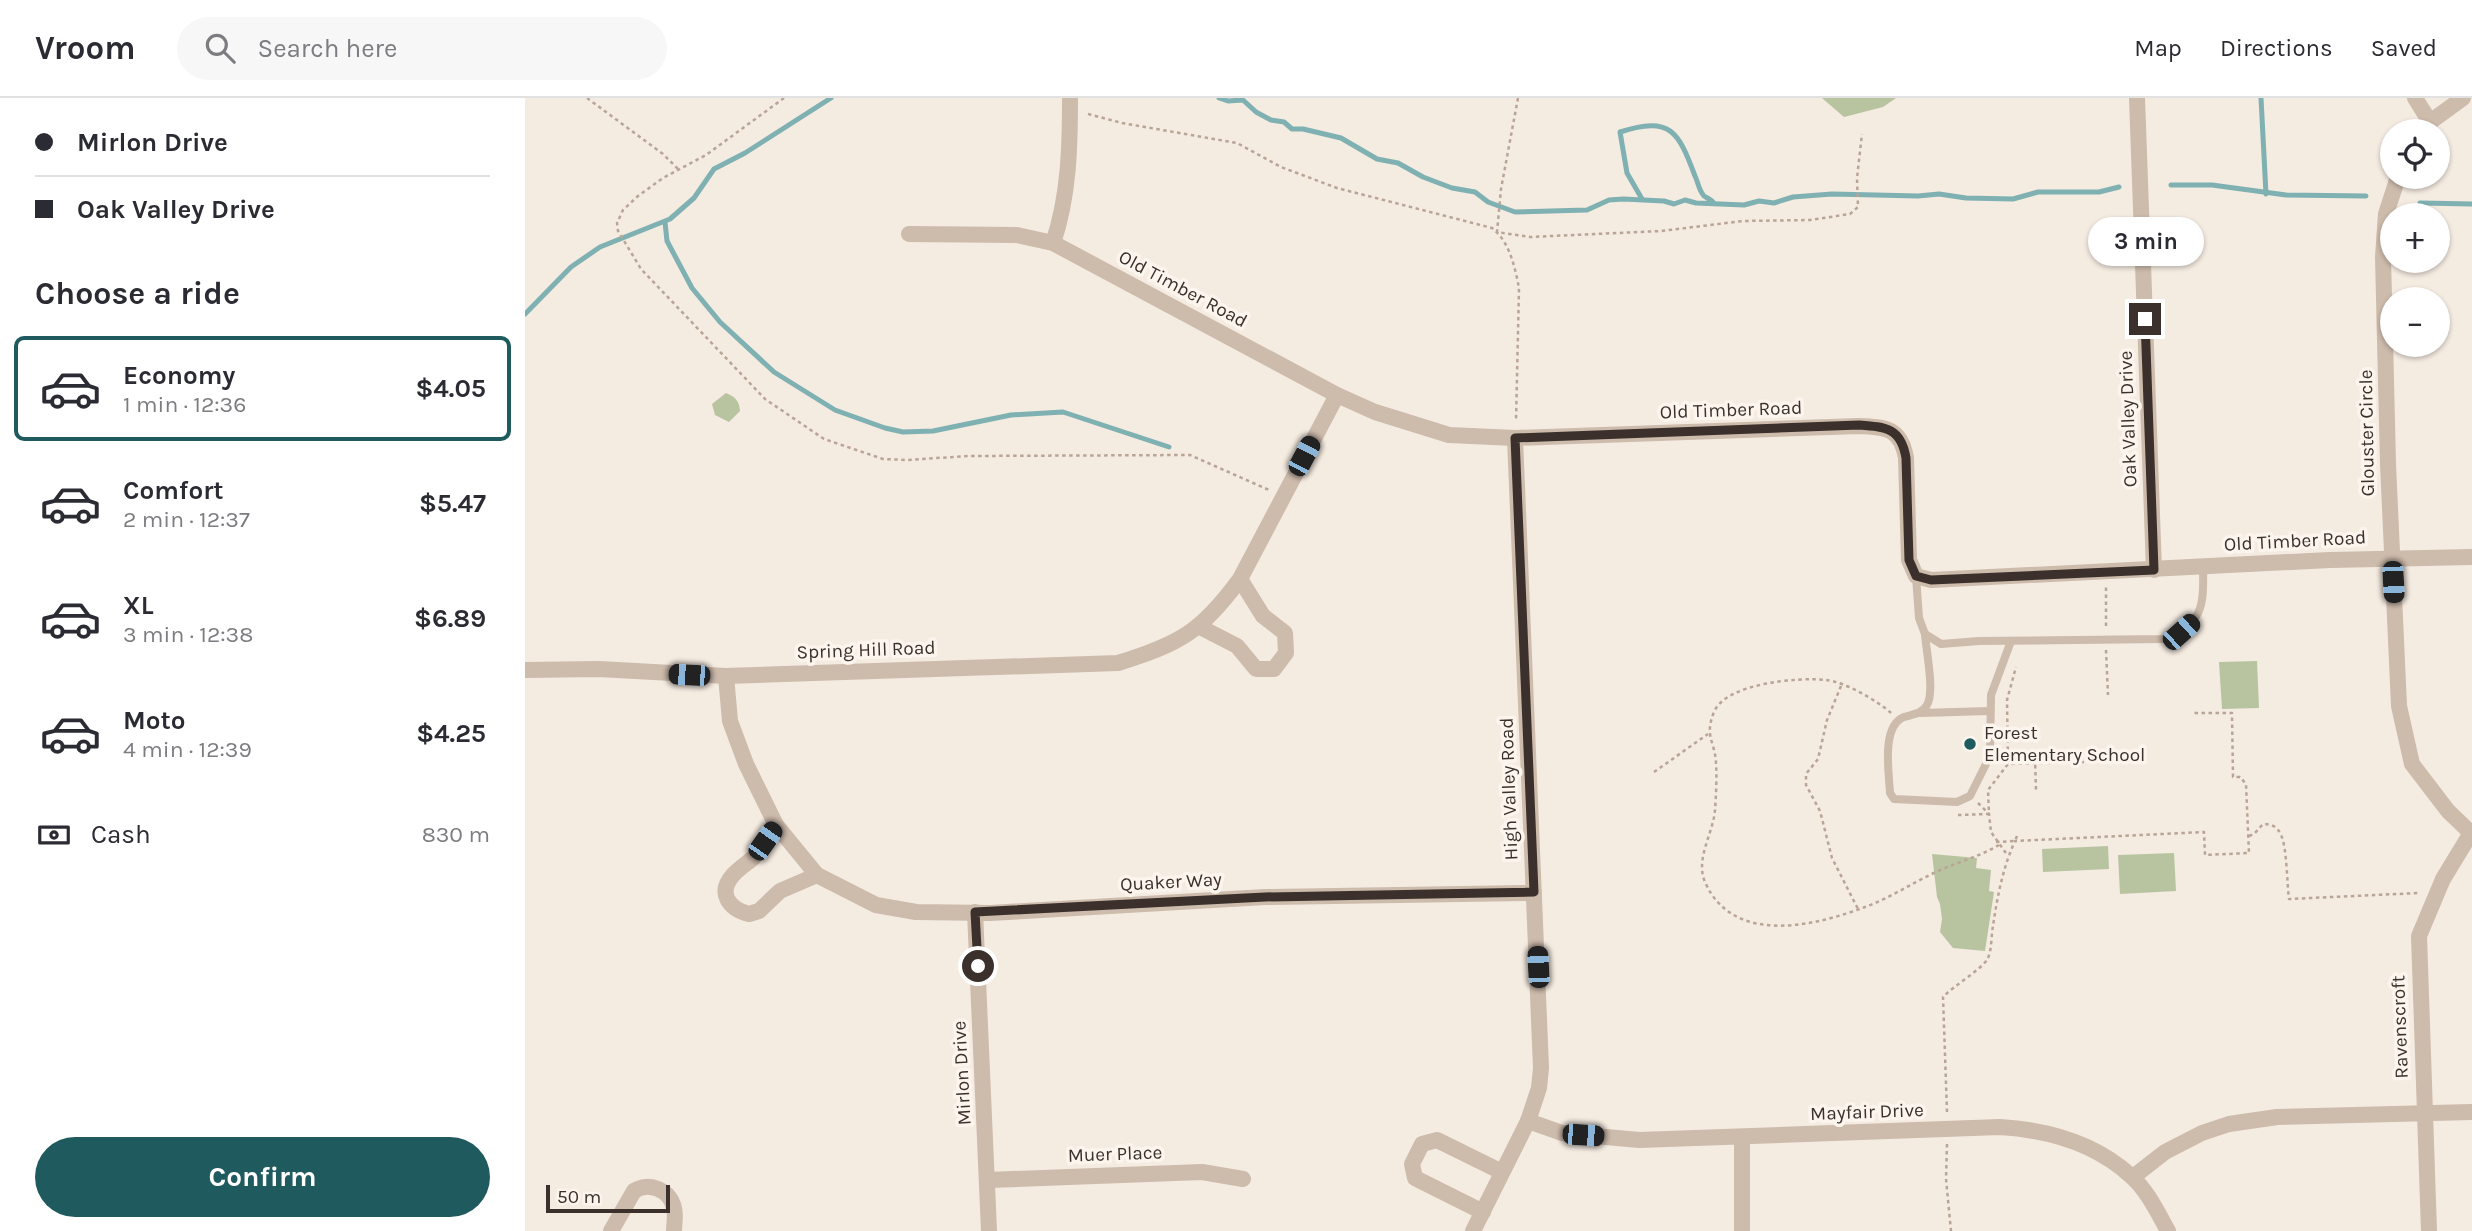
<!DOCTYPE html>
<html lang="en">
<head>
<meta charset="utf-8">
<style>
	body { margin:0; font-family:Karla,sans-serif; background:#f7f7f7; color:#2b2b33; height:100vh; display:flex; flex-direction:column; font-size:26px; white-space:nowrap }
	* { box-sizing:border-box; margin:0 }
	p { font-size:23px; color:#7c7c81 }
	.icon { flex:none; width:38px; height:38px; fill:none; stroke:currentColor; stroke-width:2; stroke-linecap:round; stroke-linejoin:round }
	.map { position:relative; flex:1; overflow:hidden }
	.sheet { display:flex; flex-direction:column; background:#fff; width:525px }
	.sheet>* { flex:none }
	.hud { display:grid; align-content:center; height:154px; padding:0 35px; background:#fff }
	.tools { position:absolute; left:1855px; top:21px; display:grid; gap:14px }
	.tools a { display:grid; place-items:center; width:70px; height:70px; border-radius:50%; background:#fff; box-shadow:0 2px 5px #0004; font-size:35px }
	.scale { position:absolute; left:21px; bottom:18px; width:124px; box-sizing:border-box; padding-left:7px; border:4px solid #3b302b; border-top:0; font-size:19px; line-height:24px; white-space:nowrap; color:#3b302b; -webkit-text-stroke:5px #fbf5ee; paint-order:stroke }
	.end { position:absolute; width:32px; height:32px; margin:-16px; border:9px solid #3b302b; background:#fff; box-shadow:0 0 0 4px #fff }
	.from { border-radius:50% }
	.bubble { position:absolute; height:49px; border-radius:24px; background:#fff; box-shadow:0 2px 5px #0004; font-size:23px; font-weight:700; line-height:49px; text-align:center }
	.car { position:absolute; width:21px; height:42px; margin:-21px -10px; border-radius:9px; box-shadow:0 0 5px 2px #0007; background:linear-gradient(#222 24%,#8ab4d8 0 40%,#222 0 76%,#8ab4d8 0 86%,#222 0) }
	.hud b { display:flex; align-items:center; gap:24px; height:66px; font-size:26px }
	.hud b+b { border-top:2px solid #e1e1e2 }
	.hud i { width:18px; height:18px; background:#2b2b33 }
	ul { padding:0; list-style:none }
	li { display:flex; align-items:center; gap:21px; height:105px; margin:0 14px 10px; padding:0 21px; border:4px solid transparent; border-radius:10px }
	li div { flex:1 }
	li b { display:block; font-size:26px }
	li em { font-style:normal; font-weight:700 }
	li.on { border-color:#1f5a5e }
	li>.icon { width:63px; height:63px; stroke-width:1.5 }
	h2 { padding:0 35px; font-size:32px; line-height:84px }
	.pay { display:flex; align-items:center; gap:18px; height:77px; padding:0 35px; font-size:26px }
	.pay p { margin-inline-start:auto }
	.primary-button { display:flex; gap:14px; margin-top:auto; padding:14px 35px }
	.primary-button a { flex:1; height:80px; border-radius:42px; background:#1f5a5e; color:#fff; font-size:28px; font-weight:700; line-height:80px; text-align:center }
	header { display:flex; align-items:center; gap:42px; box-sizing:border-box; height:98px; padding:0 35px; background:#fff; border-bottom:2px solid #e1e1e2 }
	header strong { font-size:33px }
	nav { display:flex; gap:38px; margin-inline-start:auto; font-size:24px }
	.search { width:490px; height:63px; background:#f7f7f7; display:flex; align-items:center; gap:18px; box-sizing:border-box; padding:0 24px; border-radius:38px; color:#7c7c81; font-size:26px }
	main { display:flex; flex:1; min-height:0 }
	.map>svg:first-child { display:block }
	.green { fill:#b8c4a0 }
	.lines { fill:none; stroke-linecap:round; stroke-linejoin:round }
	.stream { stroke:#7fb0b2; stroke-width:5 }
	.path { stroke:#b9a596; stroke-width:2.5; stroke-dasharray:3.5 3.5; stroke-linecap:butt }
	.service { stroke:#cdbbac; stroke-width:8 }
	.minor { stroke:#cdbbac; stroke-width:16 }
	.route { stroke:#3b302b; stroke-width:9 }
	.poi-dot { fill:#1f5a5e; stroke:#fbf5ee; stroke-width:2.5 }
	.labels { text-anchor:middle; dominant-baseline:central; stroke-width:7; stroke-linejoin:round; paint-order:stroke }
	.street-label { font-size:19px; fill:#3b302b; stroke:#fbf5ee }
	.poi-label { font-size:19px; fill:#3b302b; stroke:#fbf5ee; text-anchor:start }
</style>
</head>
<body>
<header>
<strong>Vroom</strong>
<div class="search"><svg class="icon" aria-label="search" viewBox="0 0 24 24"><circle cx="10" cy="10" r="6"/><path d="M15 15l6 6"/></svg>Search here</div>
<nav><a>Map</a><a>Directions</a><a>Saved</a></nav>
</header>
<main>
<section class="sheet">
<div class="hud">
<b><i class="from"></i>Mirlon Drive</b>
<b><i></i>Oak Valley Drive</b>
</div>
<h2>Choose a ride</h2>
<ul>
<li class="on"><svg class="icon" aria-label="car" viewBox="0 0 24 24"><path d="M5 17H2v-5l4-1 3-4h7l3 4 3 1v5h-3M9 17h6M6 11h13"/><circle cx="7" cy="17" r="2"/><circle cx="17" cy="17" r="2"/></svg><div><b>Economy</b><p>1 min · 12:36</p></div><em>$4.05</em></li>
<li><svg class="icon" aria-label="car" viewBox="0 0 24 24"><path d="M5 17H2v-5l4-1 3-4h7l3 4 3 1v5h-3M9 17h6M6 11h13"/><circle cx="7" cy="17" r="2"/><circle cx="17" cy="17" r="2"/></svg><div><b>Comfort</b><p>2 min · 12:37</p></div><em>$5.47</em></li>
<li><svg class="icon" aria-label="car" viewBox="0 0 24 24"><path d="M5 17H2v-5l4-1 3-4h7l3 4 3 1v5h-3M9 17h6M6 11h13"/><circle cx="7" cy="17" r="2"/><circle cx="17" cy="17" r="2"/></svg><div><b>XL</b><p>3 min · 12:38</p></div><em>$6.89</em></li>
<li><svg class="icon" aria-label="car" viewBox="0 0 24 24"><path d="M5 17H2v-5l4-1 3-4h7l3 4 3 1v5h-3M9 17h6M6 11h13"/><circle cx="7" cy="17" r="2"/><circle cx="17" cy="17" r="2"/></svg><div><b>Moto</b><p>4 min · 12:39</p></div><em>$4.25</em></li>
</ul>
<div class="pay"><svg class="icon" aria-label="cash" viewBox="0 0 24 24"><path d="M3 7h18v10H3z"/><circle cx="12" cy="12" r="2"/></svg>Cash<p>830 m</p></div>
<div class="primary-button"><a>Confirm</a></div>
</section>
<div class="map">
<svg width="1947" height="1133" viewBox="0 0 1947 1133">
	<rect width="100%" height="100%" fill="#f4ebe1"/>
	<g class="green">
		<path d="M1297,0h74l-13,9 -39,10z"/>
		<path d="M201,295c9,4 13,7 14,18l-11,11 -14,-7 -3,-11z"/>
		<path d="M1732,563l2,47 -37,1 -3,-47z"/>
		<path d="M1583,748l1,23 -66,3 -1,-23z"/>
		<path d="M1649,755l2,38 -56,3 -2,-39z"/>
		<path d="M1407,756l45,4 -1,10 15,2 -2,21 5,1 -9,59 -32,-3 -13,-16 2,-13 -2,-15 -3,-7z"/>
	</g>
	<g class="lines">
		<g class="stream">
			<path d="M694,0l9,3 15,-1 13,12 15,8 13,2 8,7h11l38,9 36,21 21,4 25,14 29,11 23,4 13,10 27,10 72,-2 22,-10 14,-1 41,2 10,3 11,-4 11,3 48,2 15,-4 15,2 19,-6 39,-3 86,2 21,-2 27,4 47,1 25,-7h61l20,-5"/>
			<path d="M1736,0l5,96"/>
			<path d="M1646,87h41l74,10 80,1"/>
			<path d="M1117,101l-15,-26 -7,-41c51,-16 58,-1 75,44 3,6 4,15 9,20 3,2 7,4 9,6"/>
			<path d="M1895,105l52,1"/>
			<path d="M140,124l2,19 25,47 28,34 54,50 61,38 50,18 18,4 30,-1 78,-16 52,-3 106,35"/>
			<path d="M0,216l46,-47 29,-20 70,-28 24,-21 20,-29 31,-16 86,-55"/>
		</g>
		<g class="path">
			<path d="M62,0l76,56 17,17"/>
			<path d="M259,0l-78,57 -43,23 -25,18 -15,14 -6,13 1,8 23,38 124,130 59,40 59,20 24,1 61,-4 222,-1 79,35"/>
			<path d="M993,0l-17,91 -4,43 33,5 131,-6 82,-10 67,-1 40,-6 8,-7 -1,-29 5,-44"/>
			<path d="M563,16l34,9 115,20 44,24 56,21 155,40c18,14 23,40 27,60l-3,133"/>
			<path d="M1581,528v-39"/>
			<path d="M1581,552l2,45"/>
			<path d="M1316,588l-14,34 -9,39 -12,15v11l14,26 12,47 26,51"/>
			<path d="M1366,615c-13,-12 -48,-32 -65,-33 -28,-3 -100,3 -112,32 -10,25 1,29 2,51 1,15 0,32 -1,47 -2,24 -20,49 -10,72 28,64 110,44 160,25 25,-9 47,-24 71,-35 21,-10 43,-15 63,-27"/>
			<path d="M1510,660l1,32"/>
			<path d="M1483,666l-1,-64 9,-33"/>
			<path d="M1129,674l54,-38"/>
			<path d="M1453,705l11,11 2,18 17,24"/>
			<path d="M1433,717l31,-1 -1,-24 20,-26 76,-2"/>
			<path d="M1724,738l5,-2 9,-10c8,0 14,2 18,11 6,12 6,50 8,64l130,-6"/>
			<path d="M1471,744l19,-1 2,-5"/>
			<path d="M1422,1014l-4,-115c10,-11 41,-29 45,-39 4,-9 3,-22 5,-32 4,-28 10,-59 22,-85l189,-9 1,23 44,-2 -3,-69 -6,-7h-7l-1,-64h-41"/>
			<path d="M1422,1046l-1,35 5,52"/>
		</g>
		<g class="service">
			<path d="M1391,478l3,42 6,16 16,10 38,-3 184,-2c40,-15 41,-32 40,-72"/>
			<path d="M1400,536c1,16 10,58 2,71 -5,9 -14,9 -23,12 -23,9 -15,56 -14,76l4,6 63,3 13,-6 20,-40 1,-61 20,-54"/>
			<path d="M1396,615l68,-2"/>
		</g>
		<g class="minor">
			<path d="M1612,0l17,472"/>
			<path d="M1890,0l15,24"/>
			<path d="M1897,33l8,-9 33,-24"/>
			<path d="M1873,79l-12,37 -3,43 5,207 11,242 13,58 36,47 24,23"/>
			<path d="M384,136l108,1 36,8 284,152 38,17 74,23 66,3 344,-12c27,1 42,2 47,32l3,102 7,16 15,4 399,-20 142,-3"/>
			<path d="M528,145c16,-47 17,-96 17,-145"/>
			<path d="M675,529l37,19 19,23h18l12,-16 -1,-20 -22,-17 -23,-37"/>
			<path d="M0,572l74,-1 127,7 392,-13c62,-19 84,-32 122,-84l97,-184"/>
			<path d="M201,578l4,45 16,43 30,61 41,50 59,30 40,7 74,1 275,-16 269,-4"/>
			<path d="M251,727c-7,10 -13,22 -22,32 -6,6 -15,11 -21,18 -16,18 -4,34 16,39l10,-3 21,-20 37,-16"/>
			<path d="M450,814l14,319"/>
			<path d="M1003,1023l34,12 77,7 361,-13c48,3 95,16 131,49 16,14 27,37 37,55"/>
			<path d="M1608,1079l32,-25 37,-19 27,-9 48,-7 195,-5"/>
			<path d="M463,1082l214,-8 41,7"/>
			<path d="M958,1114l-68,-34 -3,-14 10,-20 15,-4 65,32"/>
			<path d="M86,1133l23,-40c15,-10 36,-1 40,17 2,7 0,16 0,23"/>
			<path d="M948,1133l55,-110 11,-33 2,-20 -26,-630"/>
			<path d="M1217,1133v-94"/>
			<path d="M1904,1133l-10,-295 24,-57 28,-46"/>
		</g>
	</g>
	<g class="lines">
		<path class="route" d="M453,868l-3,-54 290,-15 269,-5 -19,-454 344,-13c27,2 42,3 47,33l3,102 7,16 15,4 223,-10 -9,-251"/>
	</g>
	<circle class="poi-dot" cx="1445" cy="646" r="7"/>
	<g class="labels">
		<g class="street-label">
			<text transform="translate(658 191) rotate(28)">Old Timber Road</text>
			<text transform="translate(1206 312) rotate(-2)">Old Timber Road</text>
			<text transform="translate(1603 321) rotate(-92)">Oak Valley Drive</text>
			<text transform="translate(1842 335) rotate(-91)">Glouster Circle</text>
			<text transform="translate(1770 443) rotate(-3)">Old Timber Road</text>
			<text transform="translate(341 552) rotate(-2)">Spring Hill Road</text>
			<text transform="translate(984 691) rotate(-92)">High Valley Road</text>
			<text transform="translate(646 784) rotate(-3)">Quaker Way</text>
			<text transform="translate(1875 929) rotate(-92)">Ravenscroft</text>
			<text transform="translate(437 975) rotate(-93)">Mirlon Drive</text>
			<text transform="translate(1342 1014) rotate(-2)">Mayfair Drive</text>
			<text transform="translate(590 1056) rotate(-2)">Muer Place</text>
		</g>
		<g class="poi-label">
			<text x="1459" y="635">Forest<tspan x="1459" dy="22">Elementary School</tspan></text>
		</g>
	</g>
</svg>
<div class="tools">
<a><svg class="icon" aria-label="locate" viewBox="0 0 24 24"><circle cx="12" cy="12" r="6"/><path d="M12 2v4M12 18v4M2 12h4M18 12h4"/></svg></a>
<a>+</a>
<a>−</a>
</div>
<div class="scale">50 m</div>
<i class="end from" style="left:453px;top:868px"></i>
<i class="end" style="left:1620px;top:221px"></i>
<div class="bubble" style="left:1563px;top:119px;width:116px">3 min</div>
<i class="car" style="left:779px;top:358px;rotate:28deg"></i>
<i class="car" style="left:1868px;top:484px;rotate:177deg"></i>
<i class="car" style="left:1656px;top:534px;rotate:48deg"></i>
<i class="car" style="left:164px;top:577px;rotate:273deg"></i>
<i class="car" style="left:240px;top:743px;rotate:35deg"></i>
<i class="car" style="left:1013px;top:869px;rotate:357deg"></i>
<i class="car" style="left:1058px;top:1037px;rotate:94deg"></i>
</div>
</main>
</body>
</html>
